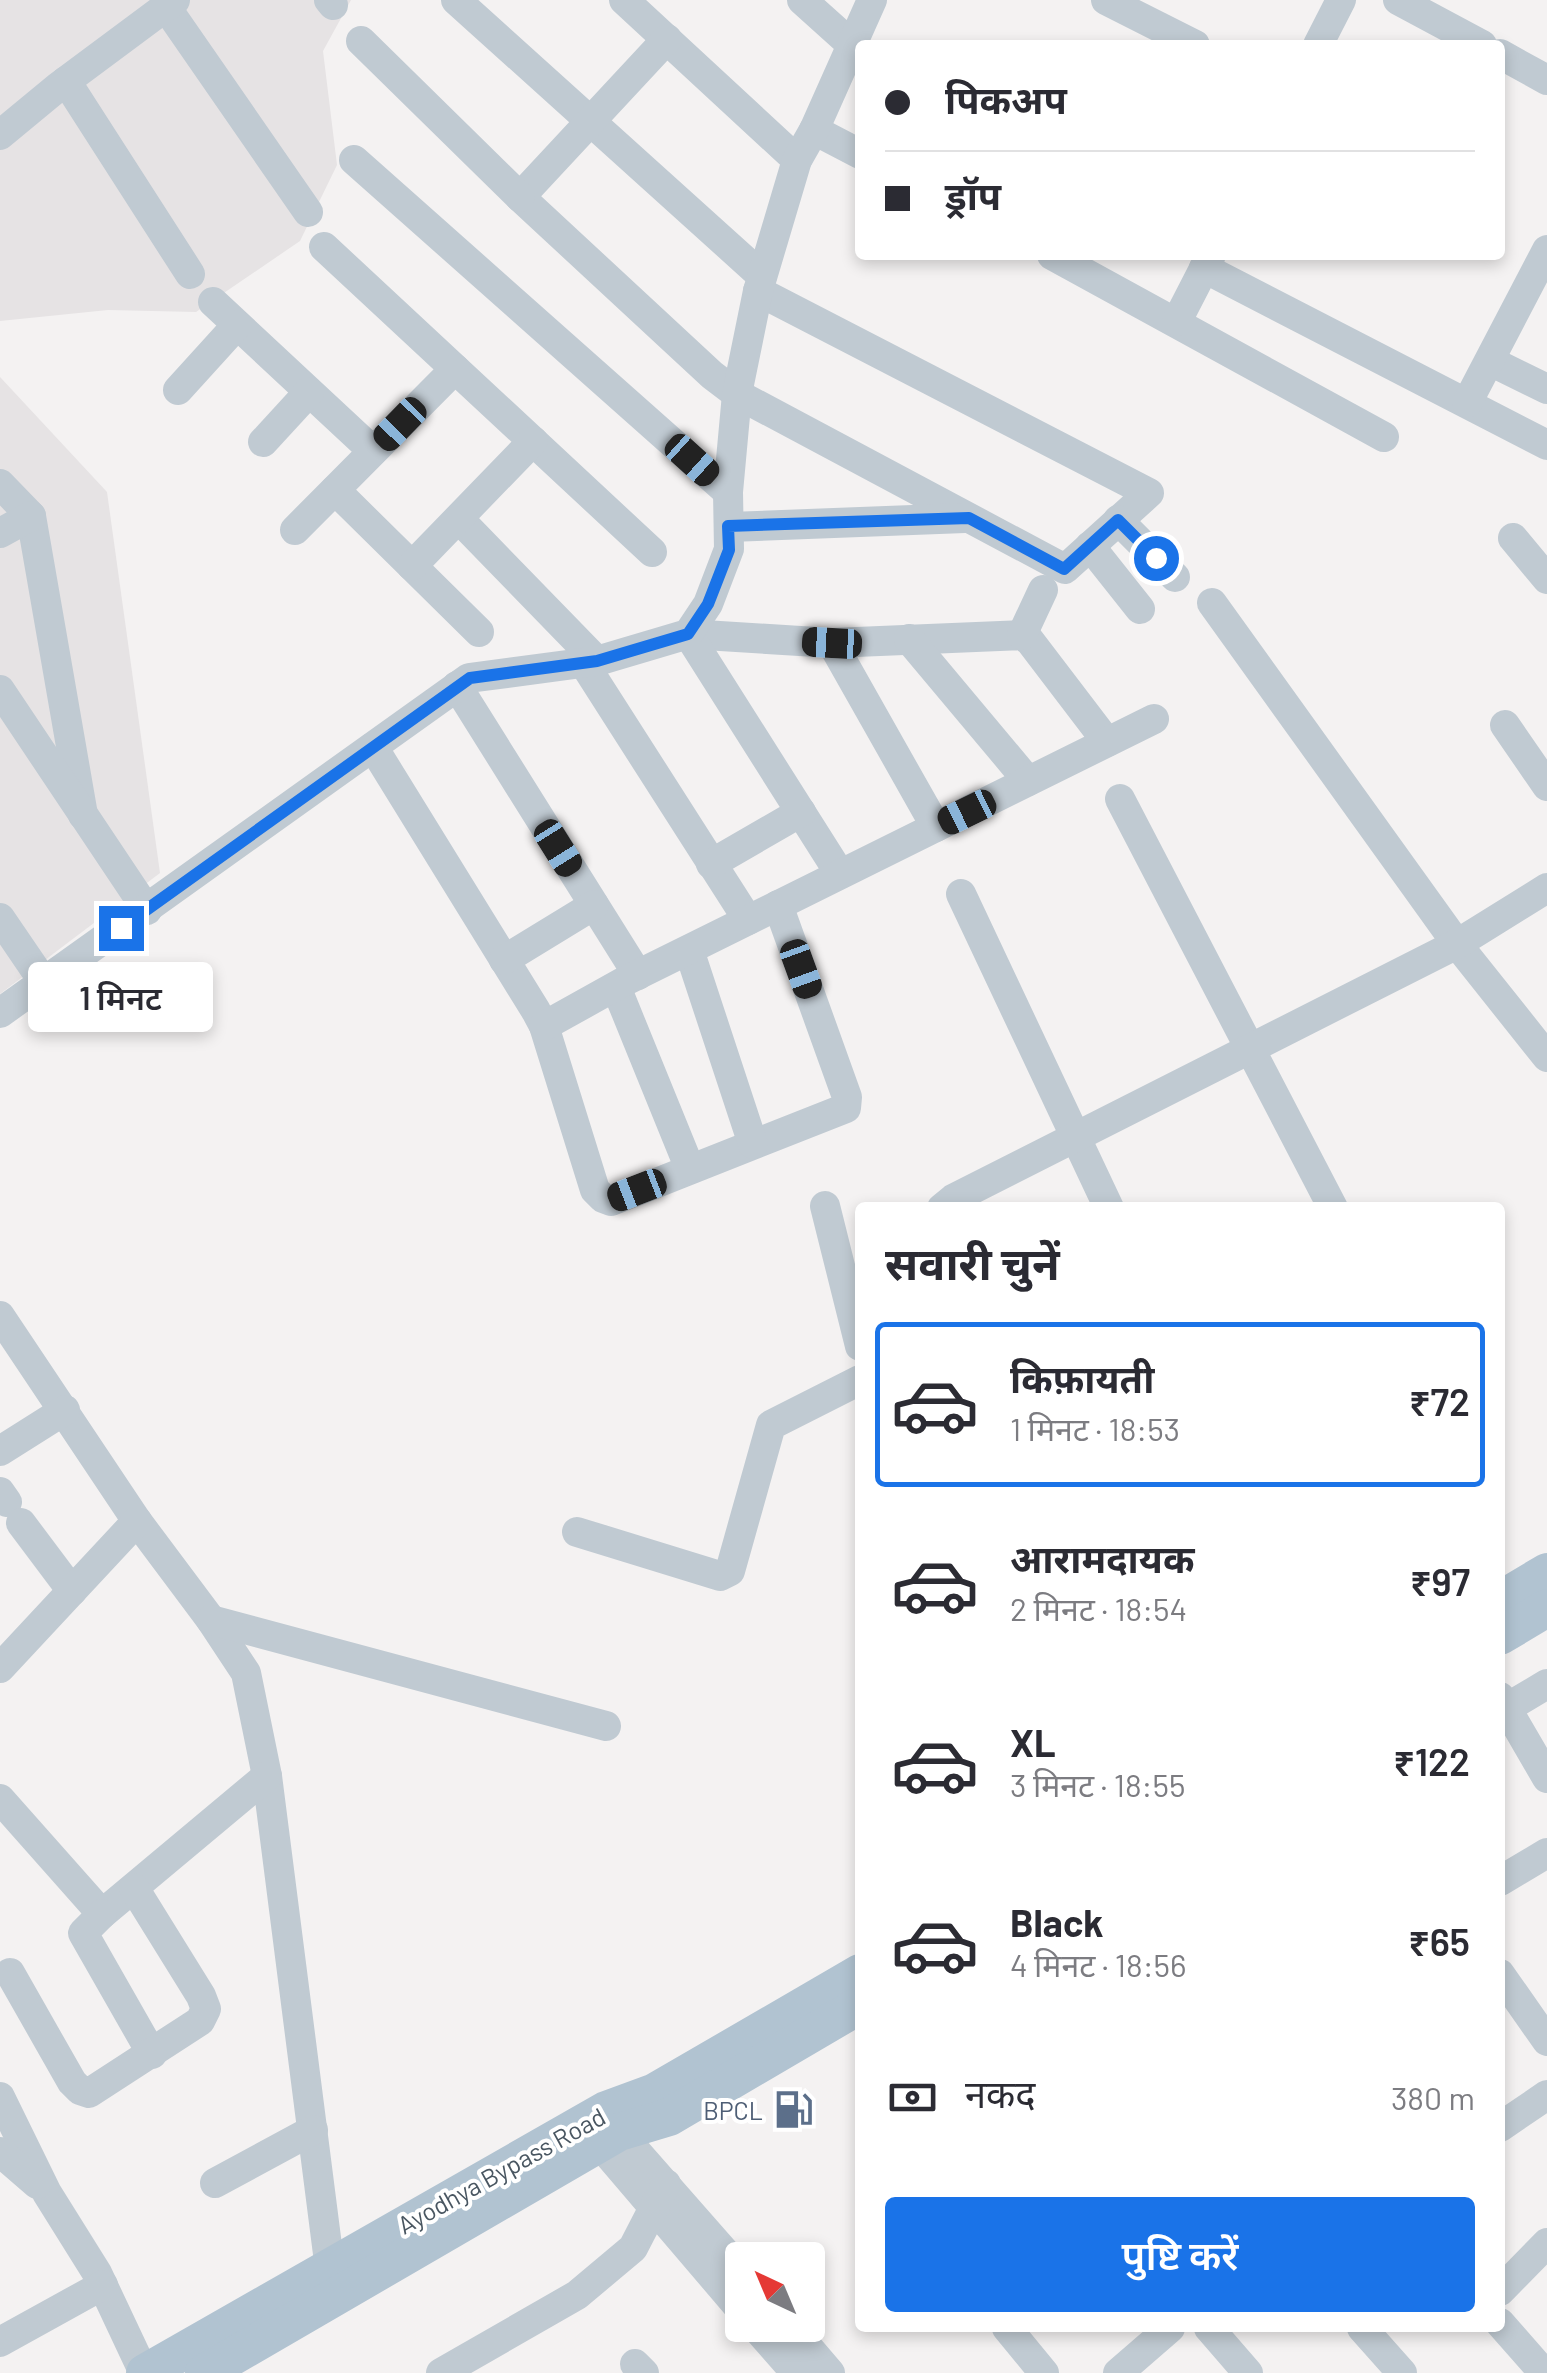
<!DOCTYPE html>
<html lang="hi">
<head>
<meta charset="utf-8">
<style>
	body { margin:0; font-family:Barlow,"Noto Sans Devanagari",sans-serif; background:#f2f2f3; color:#2b2b33; height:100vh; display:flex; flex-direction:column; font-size:38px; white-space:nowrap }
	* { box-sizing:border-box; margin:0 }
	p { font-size:32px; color:#7c7c81 }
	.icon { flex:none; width:55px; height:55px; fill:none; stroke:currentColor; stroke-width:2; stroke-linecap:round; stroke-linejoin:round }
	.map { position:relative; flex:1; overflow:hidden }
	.sheet { position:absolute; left:855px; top:1202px; width:650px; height:1130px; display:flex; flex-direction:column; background:#fff; border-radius:10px; box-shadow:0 5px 15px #0003 }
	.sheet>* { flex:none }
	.hud { position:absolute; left:855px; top:40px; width:650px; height:220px; border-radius:10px; box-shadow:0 5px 15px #0003; display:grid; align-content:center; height:220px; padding:0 30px; background:#fff }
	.needle { width:65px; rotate:316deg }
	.controls { position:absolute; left:725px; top:2242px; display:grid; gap:20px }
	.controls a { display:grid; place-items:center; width:100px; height:100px; border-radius:10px; background:#fff; box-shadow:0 5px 15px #0003; font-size:50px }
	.end { position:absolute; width:45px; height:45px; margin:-22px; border:12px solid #1a73e8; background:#fff; box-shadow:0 0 0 5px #fff }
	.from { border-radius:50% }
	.bubble { position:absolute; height:70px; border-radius:10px; background:#fff; box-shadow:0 5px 15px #0003; font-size:32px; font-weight:600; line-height:70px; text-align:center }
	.car { position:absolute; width:30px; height:60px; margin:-30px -15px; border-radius:12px; box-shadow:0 0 8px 2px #0007; background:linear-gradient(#222 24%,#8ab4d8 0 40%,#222 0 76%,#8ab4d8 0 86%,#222 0) }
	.hud b { display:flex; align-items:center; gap:35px; height:95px; font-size:38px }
	.hud b+b { border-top:2px solid #e1e1e2 }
	.hud i { width:25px; height:25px; background:#2b2b33 }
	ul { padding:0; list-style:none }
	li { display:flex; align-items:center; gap:30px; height:165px; margin:0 20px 15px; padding:0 10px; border:5px solid transparent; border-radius:10px }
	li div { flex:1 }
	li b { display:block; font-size:38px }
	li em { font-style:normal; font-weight:600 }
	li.on { border-color:#1a73e8 }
	li>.icon { width:90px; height:90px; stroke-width:1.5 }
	h2 { padding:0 30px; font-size:45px; line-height:120px }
	.pay { display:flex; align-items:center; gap:25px; height:110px; padding:0 30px; font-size:38px }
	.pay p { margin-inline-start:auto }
	.action { display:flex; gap:20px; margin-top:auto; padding:20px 30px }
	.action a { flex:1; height:115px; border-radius:10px; background:#1a73e8; color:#fff; font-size:40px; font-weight:600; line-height:115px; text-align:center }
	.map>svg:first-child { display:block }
	.education { fill:#e6e3e4 }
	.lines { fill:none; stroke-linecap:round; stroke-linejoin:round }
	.minor { stroke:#c0cad2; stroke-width:30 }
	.major { stroke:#b1c3d1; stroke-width:38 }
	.route { stroke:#1a73e8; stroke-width:12 }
	.labels { text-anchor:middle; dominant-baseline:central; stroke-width:8; stroke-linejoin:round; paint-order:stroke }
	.service-label { font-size:25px; fill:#4e5e75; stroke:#fff; text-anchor:end }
	.street-label { font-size:25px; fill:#495661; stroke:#fff }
</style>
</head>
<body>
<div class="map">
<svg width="1547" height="2373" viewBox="0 0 1547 2373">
	<rect width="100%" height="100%" fill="#f4f2f2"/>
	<g class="education">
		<path d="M0,0h351l-28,51 14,114 -37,76 -104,71 -88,-2 -108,11z"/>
		<path d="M0,377l107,115 53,381 -160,121z"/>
	</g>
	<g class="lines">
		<g class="minor">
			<path d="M329,0l4,5"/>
			<path d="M456,0l306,276"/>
			<path d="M624,0l173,160"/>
			<path d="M802,0l50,45"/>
			<path d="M1106,0l89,45"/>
			<path d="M1398,0l84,45"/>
			<path d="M166,7l142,205"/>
			<path d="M667,39l-147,158 192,178 25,19 328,175 84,-76 -391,-202"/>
			<path d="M361,41l159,156"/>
			<path d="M1318,45l23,-45"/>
			<path d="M1500,54l47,26"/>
			<path d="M66,81l124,193"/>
			<path d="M814,130l46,24"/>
			<path d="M0,135l58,-48 117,-87"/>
			<path d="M354,160l374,332"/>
			<path d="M324,247l328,305"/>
			<path d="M1052,255l332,182"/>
			<path d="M1204,268l343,177"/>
			<path d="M213,302l160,149"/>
			<path d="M1177,321l34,-66"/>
			<path d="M1490,361l57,28"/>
			<path d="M178,390l59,-65"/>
			<path d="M1467,403l80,-153"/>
			<path d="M263,442l46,-50"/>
			<path d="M0,484l31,32 52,299"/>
			<path d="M335,490l144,142"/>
			<path d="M459,519l138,142"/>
			<path d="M1118,520l57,57"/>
			<path d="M729,527l236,-9"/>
			<path d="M295,530l160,-161"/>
			<path d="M0,533l31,-17"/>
			<path d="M1513,538l34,41"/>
			<path d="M1090,546l50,63"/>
			<path d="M412,566l121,-125"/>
			<path d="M1212,603l245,341 90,113"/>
			<path d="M688,634l144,9 190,-8 8,6 77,101"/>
			<path d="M688,634l152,240"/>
			<path d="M1022,635l21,-45"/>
			<path d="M909,639l119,142"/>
			<path d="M832,643l104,184"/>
			<path d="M583,662l165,258"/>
			<path d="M457,686l181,289"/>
			<path d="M0,690l147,220"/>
			<path d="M1505,725l42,61"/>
			<path d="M373,747l163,264 8,15 51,164 8,8 8,3 235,-93 1,-11 -69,-192"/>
			<path d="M1120,799l213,409"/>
			<path d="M711,864l90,-52"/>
			<path d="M961,894l148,314"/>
			<path d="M0,918l43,63"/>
			<path d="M689,950l64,194"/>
			<path d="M504,960l90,-55"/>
			<path d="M616,987l74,182"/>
			<path d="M0,1013l469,-335 128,-17 91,-27 20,-30 21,-55 -1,-57 9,-98 21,-103 39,-131 17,-30 58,-130"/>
			<path d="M544,1026l79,-44 531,-263"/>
			<path d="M825,1206l35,140"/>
			<path d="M942,1208l11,-9 504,-255 90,-56"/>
			<path d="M0,1316l137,205 74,99 35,53 21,103 65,509"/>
			<path d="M0,1451l65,-41"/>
			<path d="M0,1492l7,10"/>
			<path d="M21,1523l51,68"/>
			<path d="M577,1532l143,44 10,-5 41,-146 89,-45"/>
			<path d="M211,1620l395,106"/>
			<path d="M0,1668l137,-147"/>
			<path d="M1500,1697l47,81"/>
			<path d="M1500,1712l47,-28"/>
			<path d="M0,1799l102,115 165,-138"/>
			<path d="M1500,1881l47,-28"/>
			<path d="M102,1914l-19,19 69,121"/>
			<path d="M10,1973l62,109 8,8 9,3 111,-72 6,-12 -5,-13 -67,-108"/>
			<path d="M1500,1974l47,67"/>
			<path d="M0,2097l47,96 50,80 47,100"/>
			<path d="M610,2117l9,15 123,140"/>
			<path d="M585,2127l157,184"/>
			<path d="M1500,2127l47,-32"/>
			<path d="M0,2152l37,32"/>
			<path d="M215,2183l98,-53"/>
			<path d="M1500,2291l47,-48"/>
			<path d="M1500,2323l44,50"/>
			<path d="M754,2325l42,48"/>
			<path d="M789,2325l41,48"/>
			<path d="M1007,2328l37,45"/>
			<path d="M1209,2328l39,45"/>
			<path d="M1362,2328l40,45"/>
			<path d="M0,2342l103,-57"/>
			<path d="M635,2364l9,9"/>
			<path d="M441,2373l136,-78 56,-47 33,-64"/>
			<path d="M1118,2373l52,-45"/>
		</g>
		<g class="major">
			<path d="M1500,1600l47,-28"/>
			<path d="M1500,1636l47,-28"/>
			<path d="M145,2373l461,-263 49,-18 205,-119"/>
			<path d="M204,2373l415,-241 50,-15 191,-112"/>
		</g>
	</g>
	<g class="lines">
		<path class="route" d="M121,928l349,-250 127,-17 91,-27 20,-30 9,-23 12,-31 -1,-24 241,-8 95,51 54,-49 38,38"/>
	</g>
	<defs>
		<symbol id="fuel-bare" viewBox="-9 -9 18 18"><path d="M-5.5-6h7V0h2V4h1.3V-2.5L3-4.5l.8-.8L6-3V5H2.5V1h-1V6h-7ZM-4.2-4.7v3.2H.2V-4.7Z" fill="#5c6f8a" stroke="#fff" stroke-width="2.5" paint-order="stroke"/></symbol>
	</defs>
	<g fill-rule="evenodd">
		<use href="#fuel-bare" x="766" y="2082" width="55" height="55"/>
	</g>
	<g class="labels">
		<g class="service-label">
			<text x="763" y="2110">BPCL</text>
		</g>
		<g class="street-label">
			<text transform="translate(501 2170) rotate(-29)">Ayodhya Bypass Road</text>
		</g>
	</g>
</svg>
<div class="controls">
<a><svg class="needle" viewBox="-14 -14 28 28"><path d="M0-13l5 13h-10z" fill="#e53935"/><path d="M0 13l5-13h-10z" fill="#7c7c81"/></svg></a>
</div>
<i class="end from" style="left:1156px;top:558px"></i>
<i class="end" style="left:121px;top:928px"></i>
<div class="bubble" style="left:28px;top:962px;width:185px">1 मिनट</div>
<i class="car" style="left:400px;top:424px;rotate:224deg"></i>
<i class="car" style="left:692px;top:460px;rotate:132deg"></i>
<i class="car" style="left:832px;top:643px;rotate:273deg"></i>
<i class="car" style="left:967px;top:812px;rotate:244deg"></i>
<i class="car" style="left:558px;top:848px;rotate:148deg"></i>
<i class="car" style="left:801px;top:969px;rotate:160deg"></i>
<i class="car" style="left:637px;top:1190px;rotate:249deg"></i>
<div class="hud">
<b><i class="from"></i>पिकअप</b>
<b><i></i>ड्रॉप</b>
</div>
<section class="sheet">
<h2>सवारी चुनें</h2>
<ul>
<li class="on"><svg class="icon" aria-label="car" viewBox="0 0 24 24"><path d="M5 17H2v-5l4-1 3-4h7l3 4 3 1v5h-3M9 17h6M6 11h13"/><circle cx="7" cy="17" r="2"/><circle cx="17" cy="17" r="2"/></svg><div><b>किफ़ायती</b><p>1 मिनट · 18:53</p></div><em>₹72</em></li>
<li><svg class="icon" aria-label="car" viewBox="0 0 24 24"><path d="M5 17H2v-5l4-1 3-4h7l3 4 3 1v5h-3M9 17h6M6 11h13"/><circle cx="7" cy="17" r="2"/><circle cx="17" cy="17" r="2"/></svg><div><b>आरामदायक</b><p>2 मिनट · 18:54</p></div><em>₹97</em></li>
<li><svg class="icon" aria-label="car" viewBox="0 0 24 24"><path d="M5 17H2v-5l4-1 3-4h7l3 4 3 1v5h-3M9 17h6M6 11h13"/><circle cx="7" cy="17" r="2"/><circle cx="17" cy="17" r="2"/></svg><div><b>XL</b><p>3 मिनट · 18:55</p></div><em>₹122</em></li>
<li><svg class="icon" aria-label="car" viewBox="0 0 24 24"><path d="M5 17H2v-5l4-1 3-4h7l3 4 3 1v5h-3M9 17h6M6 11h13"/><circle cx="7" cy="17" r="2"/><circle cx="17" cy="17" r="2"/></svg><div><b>Black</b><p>4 मिनट · 18:56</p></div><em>₹65</em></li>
</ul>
<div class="pay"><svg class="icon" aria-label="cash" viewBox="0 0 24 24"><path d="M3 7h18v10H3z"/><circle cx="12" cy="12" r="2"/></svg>नकद<p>380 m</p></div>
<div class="action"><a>पुष्टि करें</a></div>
</section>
</div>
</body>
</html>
